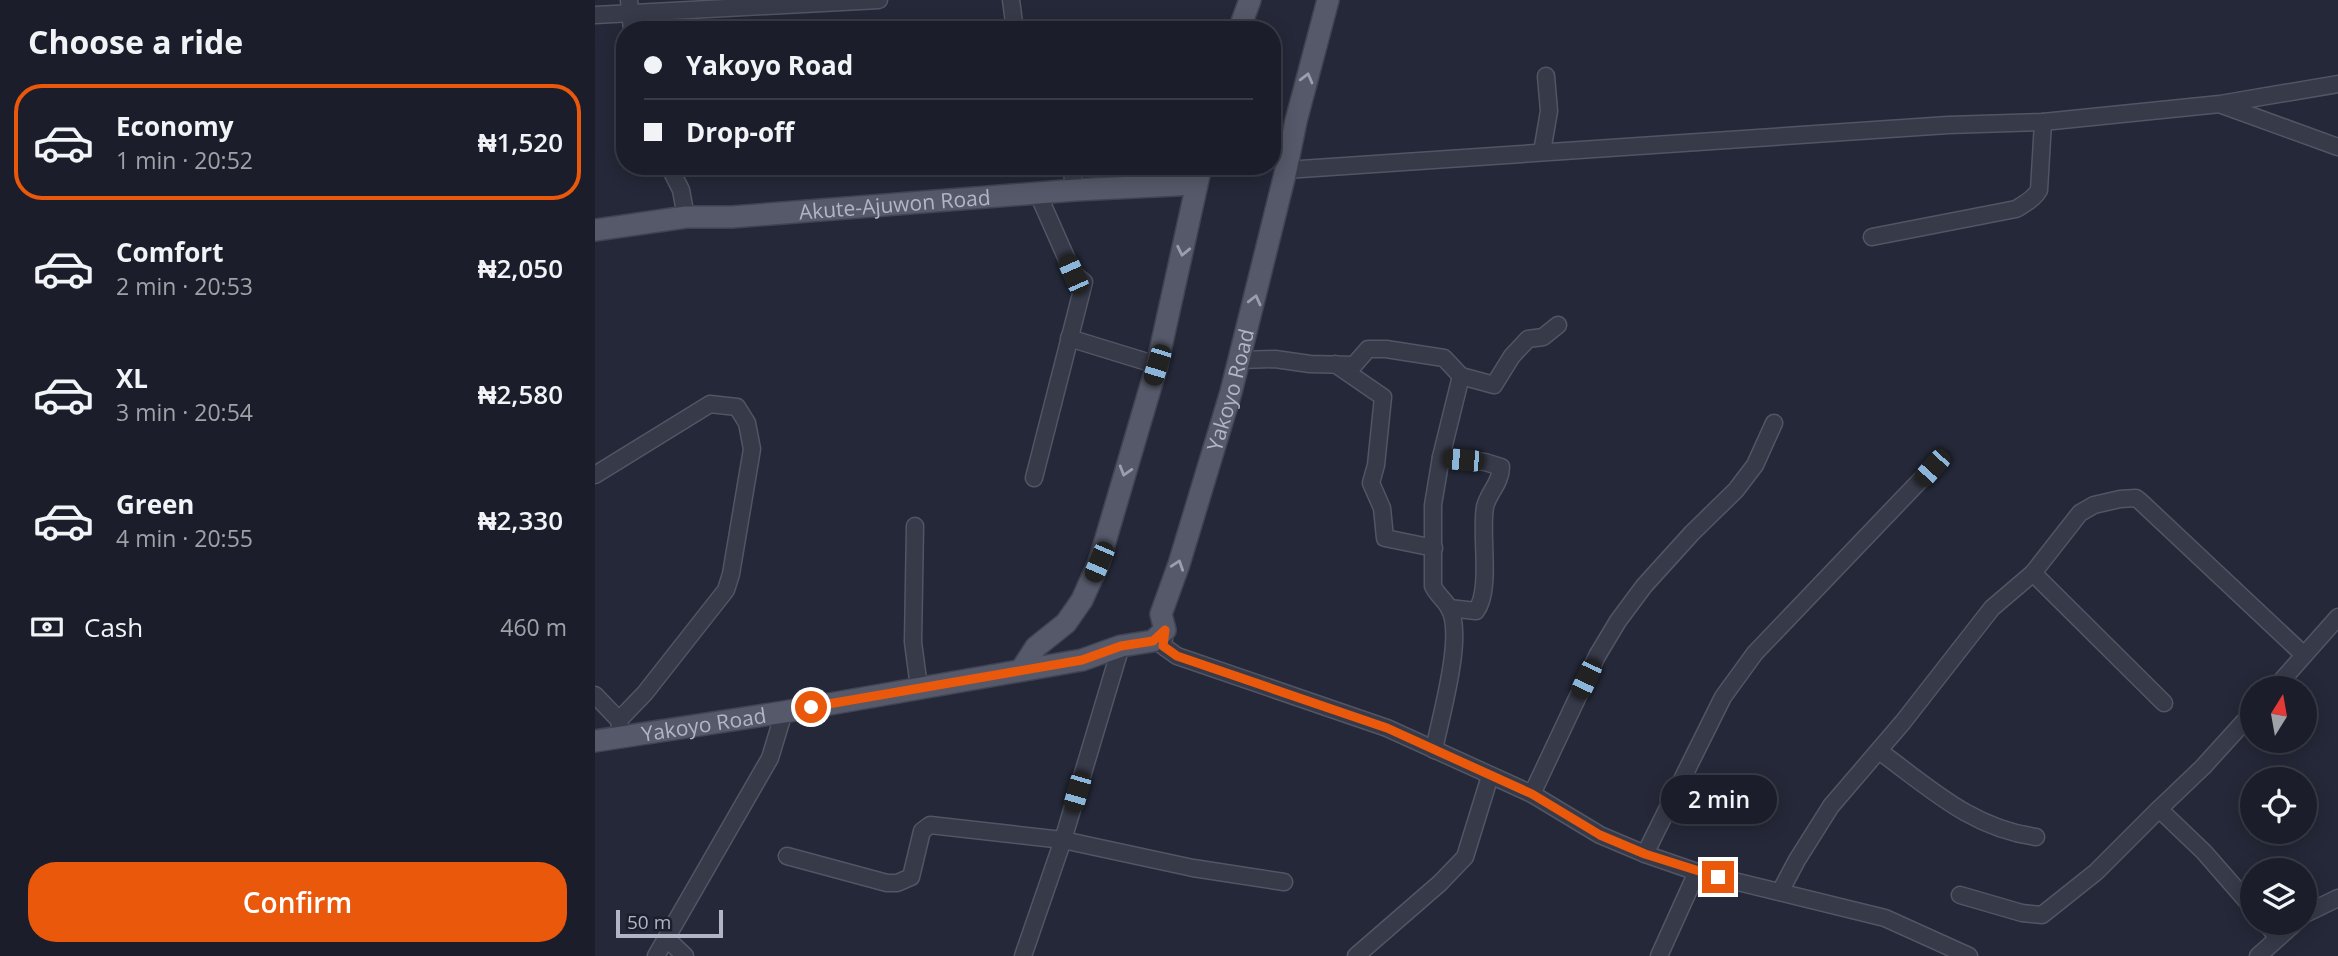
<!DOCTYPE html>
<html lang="en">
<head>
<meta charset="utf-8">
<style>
	body { margin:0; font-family:"Open Sans",sans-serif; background:#242732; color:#f1f3f6; height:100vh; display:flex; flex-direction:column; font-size:26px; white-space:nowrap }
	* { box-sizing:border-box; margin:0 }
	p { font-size:23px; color:#a0a2a8 }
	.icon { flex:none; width:38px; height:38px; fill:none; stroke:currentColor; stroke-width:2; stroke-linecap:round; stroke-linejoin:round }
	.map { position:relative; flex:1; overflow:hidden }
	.drawer { display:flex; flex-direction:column; background:#1b1e2a; width:595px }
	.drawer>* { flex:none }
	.guide { position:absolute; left:21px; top:21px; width:665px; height:154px; border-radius:28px; box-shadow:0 4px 18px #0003,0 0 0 2px #393c47; display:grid; align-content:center; height:154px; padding:0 28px; background:#1b1e2a }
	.needle { width:46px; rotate:11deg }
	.tools { position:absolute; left:1645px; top:676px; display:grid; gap:14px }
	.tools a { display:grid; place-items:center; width:77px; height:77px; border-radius:50%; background:#1b1e2a; box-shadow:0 4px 18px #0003,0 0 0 2px #393c47; font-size:35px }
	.scale { position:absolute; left:21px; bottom:18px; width:107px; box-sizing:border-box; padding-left:7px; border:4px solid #b2b5c5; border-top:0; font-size:19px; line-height:24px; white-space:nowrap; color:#b2b5c5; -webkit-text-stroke:5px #1c1f2e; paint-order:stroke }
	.end { position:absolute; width:32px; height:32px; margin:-16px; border:9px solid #ea580c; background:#fff; box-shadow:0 0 0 4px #fff }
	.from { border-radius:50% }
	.bubble { position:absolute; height:49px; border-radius:24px; background:#1b1e2a; box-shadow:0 4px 18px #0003,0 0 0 2px #393c47; font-size:23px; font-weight:600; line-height:49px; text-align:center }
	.car { position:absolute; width:21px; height:42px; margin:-21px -10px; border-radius:9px; box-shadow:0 0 5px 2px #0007; background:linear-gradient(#222 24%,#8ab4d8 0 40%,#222 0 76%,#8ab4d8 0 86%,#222 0) }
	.guide b { display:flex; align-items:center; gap:24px; height:66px; font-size:26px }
	.guide b+b { border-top:2px solid #393c47 }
	.guide i { width:18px; height:18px; background:#f1f3f6 }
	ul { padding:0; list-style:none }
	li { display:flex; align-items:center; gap:21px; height:116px; margin:0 14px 10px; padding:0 14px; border:4px solid transparent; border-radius:28px }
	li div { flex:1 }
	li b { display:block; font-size:26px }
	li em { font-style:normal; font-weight:600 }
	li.on { border-color:#ea580c }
	li>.icon { width:63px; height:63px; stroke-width:1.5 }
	h2 { padding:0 28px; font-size:32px; line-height:84px }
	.pay { display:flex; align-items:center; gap:18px; height:77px; padding:0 28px; font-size:26px }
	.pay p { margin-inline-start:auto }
	.button { display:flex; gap:14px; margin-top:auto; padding:14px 28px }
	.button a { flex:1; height:80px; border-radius:28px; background:#ea580c; color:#fff; font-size:28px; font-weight:600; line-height:80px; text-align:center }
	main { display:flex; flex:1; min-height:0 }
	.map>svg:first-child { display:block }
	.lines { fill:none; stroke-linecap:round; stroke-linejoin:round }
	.minor-casing { stroke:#525564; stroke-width:19 }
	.major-casing { stroke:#404352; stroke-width:24 }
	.minor { stroke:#373a49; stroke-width:16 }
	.major { stroke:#555969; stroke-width:21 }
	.oneway { stroke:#9b9eae }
	.route { stroke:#ea580c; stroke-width:9 }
	.labels { text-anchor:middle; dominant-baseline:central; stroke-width:6; stroke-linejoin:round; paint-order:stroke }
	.street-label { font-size:21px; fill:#b2b5c5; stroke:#1c1f2e }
</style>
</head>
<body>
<main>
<section class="drawer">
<h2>Choose a ride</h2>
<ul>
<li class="on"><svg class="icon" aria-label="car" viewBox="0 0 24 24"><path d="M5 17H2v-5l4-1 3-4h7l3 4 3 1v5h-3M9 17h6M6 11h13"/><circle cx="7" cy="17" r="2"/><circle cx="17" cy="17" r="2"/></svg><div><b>Economy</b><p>1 min · 20:52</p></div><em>₦1,520</em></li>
<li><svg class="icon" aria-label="car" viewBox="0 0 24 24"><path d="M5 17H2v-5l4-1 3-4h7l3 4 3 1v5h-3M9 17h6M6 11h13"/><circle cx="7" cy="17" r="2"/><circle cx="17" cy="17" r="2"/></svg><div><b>Comfort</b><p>2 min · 20:53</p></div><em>₦2,050</em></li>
<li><svg class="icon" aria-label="car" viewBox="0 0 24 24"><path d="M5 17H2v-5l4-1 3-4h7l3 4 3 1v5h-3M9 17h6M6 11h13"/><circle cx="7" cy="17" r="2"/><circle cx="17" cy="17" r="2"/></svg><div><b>XL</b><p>3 min · 20:54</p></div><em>₦2,580</em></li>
<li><svg class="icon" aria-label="car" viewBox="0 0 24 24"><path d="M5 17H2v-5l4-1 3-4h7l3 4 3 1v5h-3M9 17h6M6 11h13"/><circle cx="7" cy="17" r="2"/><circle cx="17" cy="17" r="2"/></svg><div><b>Green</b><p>4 min · 20:55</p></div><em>₦2,330</em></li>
</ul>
<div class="pay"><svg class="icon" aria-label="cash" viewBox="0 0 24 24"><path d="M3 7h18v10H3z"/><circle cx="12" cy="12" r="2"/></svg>Cash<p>460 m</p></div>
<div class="button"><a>Confirm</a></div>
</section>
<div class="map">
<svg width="1743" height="956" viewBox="0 0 1743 956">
	<rect width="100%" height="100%" fill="#242838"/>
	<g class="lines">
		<defs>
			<g id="minor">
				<path d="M34,0l3,30"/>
				<path d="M416,0l4,30"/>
				<path d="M0,15l284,-15"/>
				<path d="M1627,105l116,42"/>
				<path d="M947,152l7,-41 -3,-35"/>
				<path d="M74,166l12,24 5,27"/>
				<path d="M475,166l6,24"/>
				<path d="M691,170l662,-45 95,-3 177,-18 118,-20"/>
				<path d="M1277,237l144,-28c8,-5 18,-10 23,-19l4,-68"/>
				<path d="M474,338l88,27"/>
				<path d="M645,360l35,-1 35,5 44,1 14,-16h18l58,9 17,18 33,9 18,-29 16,-17 15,-2 15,-12"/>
				<path d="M740,364l48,33 -7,68 -5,18 11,25 3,30 49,10"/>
				<path d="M846,457l44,5 16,5c0,16 -13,26 -16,40 -5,27 7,83 -9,104l-27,-3"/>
				<path d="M0,475l115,-71 27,3 10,16 5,26 -21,125 -5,16 -81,103 -26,27"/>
				<path d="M439,478l50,-196 -11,-9 -35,-79"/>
				<path d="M320,526l-2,116 6,45"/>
				<path d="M1438,573l131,130"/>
				<path d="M570,630l-2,16 14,10 210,72 145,66 68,41 45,19 52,18 188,46 84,38"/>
				<path d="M1680,688l63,-71"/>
				<path d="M0,695l24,25 1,8"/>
				<path d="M1657,713l-49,54 -44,42 45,43 48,55"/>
				<path d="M839,750c6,-31 31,-116 15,-142 -4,-8 -12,-13 -16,-22v-81l8,-48 20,-81"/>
				<path d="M1284,751c51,37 92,77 157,86"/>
				<path d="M937,794l65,-138 21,-35 26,-35 48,-53 44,-43 19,-25 19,-42"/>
				<path d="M1050,854l78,-157 32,-44 177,-185"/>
				<path d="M192,856l100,27h10l14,-6 11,-46 8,-6 133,15 130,28 91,14"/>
				<path d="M1185,892l17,-32 34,-54 72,-84 89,-114 41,-35 47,-60 14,-8 26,-6 16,-1 5,4 163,153"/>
				<path d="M1365,895l62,18 20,2 54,-43 63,-63"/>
				<path d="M1710,914l33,-16"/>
				<path d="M1670,922l13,16"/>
				<path d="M72,939l18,17"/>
				<path d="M61,956l114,-198 14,-46"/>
				<path d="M428,956l40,-116 58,-194"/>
				<path d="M761,956l84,-73 25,-26 25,-81"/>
				<path d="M1064,956l38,-84"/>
				<path d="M1663,956l38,-34"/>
			</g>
			<g id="major">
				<path d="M644,30l11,-30"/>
				<path id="s1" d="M0,230l91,-13h46l344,-27 120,-6"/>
				<path d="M426,670l15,-23 30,-24 16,-23 17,-38 58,-197 44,-199"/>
				<path id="s2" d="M0,741l189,-29 298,-52 39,-14 32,-5 12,-11 -4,-16 18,-50 52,-172 55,-222 10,-49 32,-121"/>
			</g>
		</defs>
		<use href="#minor" class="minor-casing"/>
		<use href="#major" class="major-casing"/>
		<use href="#minor" class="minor"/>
		<use href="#major" class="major"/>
	</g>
	<defs><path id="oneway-chevron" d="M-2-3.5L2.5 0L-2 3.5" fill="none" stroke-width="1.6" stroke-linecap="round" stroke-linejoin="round" transform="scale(1.75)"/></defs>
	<g class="oneway">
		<use href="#oneway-chevron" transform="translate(712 78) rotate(-75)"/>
		<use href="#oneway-chevron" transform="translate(588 251) rotate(102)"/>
		<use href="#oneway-chevron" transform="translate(660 300) rotate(-76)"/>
		<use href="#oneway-chevron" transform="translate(530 471) rotate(107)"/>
		<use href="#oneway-chevron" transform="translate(583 565) rotate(-71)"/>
	</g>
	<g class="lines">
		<path class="route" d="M216,707l271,-47 39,-14 32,-5 12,-11 -2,16 14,10 210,72 145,66 68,41 45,19 73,23"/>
	</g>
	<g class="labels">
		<g class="street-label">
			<text stroke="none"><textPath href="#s1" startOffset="301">Akute-Ajuwon Road</textPath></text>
			<text stroke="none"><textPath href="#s2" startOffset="835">Yakoyo Road</textPath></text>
			<text stroke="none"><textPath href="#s2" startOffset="110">Yakoyo Road</textPath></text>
		</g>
	</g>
</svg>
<div class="tools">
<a><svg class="needle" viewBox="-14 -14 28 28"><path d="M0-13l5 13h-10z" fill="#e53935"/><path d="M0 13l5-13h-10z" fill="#a0a2a8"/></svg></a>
<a><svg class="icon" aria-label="locate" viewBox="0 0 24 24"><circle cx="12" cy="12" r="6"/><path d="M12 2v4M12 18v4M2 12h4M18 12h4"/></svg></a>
<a><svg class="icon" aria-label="layers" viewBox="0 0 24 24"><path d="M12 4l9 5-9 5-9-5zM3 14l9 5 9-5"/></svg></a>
</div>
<div class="scale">50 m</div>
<i class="end from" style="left:216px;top:707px"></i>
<i class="end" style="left:1123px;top:877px"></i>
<div class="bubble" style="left:1066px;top:775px;width:116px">2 min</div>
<i class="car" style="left:478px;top:274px;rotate:336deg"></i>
<i class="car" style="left:562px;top:365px;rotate:197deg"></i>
<i class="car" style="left:868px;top:460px;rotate:275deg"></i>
<i class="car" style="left:1337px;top:468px;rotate:222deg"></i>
<i class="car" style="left:504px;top:562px;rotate:203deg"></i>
<i class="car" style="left:991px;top:679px;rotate:205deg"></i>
<i class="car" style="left:482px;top:792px;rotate:196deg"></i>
<div class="guide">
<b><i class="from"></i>Yakoyo Road</b>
<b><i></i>Drop-off</b>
</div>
</div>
</main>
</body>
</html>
